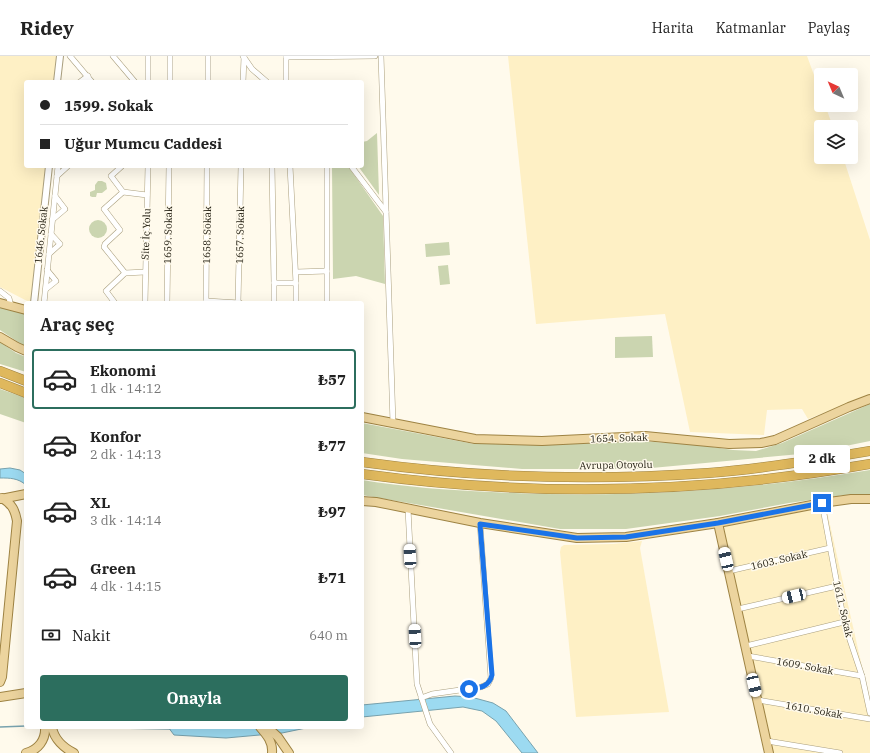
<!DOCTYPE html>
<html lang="tr">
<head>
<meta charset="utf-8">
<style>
	body { margin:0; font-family:"IBM Plex Serif",serif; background:#f2f2f2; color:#222; height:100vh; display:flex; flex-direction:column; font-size:15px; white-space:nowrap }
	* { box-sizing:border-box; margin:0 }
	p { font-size:13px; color:#767676 }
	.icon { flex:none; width:22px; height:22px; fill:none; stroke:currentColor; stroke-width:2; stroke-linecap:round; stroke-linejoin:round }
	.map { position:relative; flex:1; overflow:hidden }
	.sheet { position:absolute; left:24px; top:245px; width:340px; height:428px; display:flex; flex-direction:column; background:#fff; border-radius:4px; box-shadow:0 4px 16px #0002 }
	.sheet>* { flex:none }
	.guide { position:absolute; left:24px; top:24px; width:340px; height:88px; border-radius:4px; box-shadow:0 4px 16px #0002; display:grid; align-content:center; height:88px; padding:0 16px; background:#fff }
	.needle { width:26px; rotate:316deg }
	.tools { position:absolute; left:814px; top:12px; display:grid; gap:8px }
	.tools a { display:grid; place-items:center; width:44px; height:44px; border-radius:4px; background:#fff; box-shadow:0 4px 16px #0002; font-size:20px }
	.end { position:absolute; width:18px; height:18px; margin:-9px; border:5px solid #1a73e8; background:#fff; box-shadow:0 0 0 2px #fff }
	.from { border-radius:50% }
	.bubble { position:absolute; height:28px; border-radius:4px; background:#fff; box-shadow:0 4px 16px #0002; font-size:13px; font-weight:700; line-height:28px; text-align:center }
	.car { position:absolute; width:12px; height:24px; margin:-12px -6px; border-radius:5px; box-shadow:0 0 3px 1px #0007; background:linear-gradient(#fff 24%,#345 0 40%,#fff 0 76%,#345 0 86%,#fff 0) }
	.guide b { display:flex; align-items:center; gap:14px; height:38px; font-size:15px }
	.guide b+b { border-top:1px solid #e0e0e0 }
	.guide i { width:10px; height:10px; background:#222 }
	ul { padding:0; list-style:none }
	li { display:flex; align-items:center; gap:12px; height:60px; margin:0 8px 6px; padding:0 8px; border:2px solid transparent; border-radius:4px }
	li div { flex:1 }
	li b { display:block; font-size:15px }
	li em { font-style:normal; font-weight:700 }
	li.on { border-color:#2c6e5e }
	li>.icon { width:36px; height:36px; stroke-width:1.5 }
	h2 { padding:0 16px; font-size:18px; line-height:48px }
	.pay { display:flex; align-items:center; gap:10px; height:44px; padding:0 16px; font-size:15px }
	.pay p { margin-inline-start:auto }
	.primary-button { display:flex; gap:8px; margin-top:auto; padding:8px 16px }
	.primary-button a { flex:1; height:46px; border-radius:4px; background:#2c6e5e; color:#fff; font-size:16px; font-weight:700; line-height:46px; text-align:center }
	header { display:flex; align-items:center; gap:24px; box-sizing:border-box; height:56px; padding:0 20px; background:#fff; border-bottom:1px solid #e0e0e0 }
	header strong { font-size:19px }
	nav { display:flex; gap:22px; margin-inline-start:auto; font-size:14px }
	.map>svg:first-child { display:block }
	.built { fill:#fef0c5 }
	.green { fill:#cbd5b0 }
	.water { fill:#9cdaf1; stroke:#78a2ae }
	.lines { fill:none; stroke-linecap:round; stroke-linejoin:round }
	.stream { stroke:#78a2ae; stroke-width:1.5 }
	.minor-casing { stroke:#aa9f7e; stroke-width:6 }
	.tertiary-casing { stroke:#aa9f7e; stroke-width:8 }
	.primary-casing { stroke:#9e8343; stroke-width:10 }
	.motorway-casing { stroke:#9e8343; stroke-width:10 }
	.minor { stroke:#fff; stroke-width:5 }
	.tertiary { stroke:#fff; stroke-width:6 }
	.primary { stroke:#ecd49e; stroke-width:8 }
	.motorway { stroke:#dfb85d; stroke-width:9 }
	.route { stroke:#1a73e8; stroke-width:5 }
	.labels { text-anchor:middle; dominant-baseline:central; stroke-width:3; stroke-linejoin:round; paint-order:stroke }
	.street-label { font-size:10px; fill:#242013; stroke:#fffaec }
</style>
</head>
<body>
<header>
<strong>Ridey</strong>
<nav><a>Harita</a><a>Katmanlar</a><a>Paylaş</a></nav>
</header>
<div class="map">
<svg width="870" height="697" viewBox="0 0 870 697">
	<rect width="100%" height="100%" fill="#fffaec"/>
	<g class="built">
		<path d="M0,0h60l-3,26h-31v84h22l-17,137 -31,-16z"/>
		<path d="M508,0h299l14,38v11h4l8,22h-12v30h22l27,83v155l-62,24 -6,-10 -35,1 -3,25 -74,-3 -25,-118 -129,10z"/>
		<path d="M826,451l44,195v51h-99l-49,-226z"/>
		<path d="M642,485l-2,7 29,164 -93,5 -16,-165 1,-5 3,-2 49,-1z"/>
	</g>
	<g class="green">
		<path d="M377,77l2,62 -21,-29h4v-24l5,-1z"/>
		<path d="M332,110h16l35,50 2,68 -29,-8 -23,3z"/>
		<path d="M98,125h4l4,2 1,6 -5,4h-5l-1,4h-4l-2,-1v-4l5,-2v-5z"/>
		<circle cx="98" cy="173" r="9"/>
		<path d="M449,186l1,13 -24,2 -1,-13z"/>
		<path d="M448,209l2,19 -10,1 -2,-19z"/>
		<path d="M0,251l26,7v32l-5,-2 -21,-14z"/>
		<path d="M652,280l1,21 -38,1v-21z"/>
		<path d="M0,286l16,11 10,4v15l-26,-8z"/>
		<path d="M0,333l26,9v25l-26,-9z"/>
		<path d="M870,348v37l-59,12 -170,16h-119l-120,-10 -40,-6v-30l112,21h93l72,-3 60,4 34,5 23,1 26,-8z"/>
		<path d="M870,414v24l-25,1 -56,8 -69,13 -94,13h-66l-198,-34v-15c42,7 86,10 129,12 127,7 254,-1 379,-22z"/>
	</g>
	<g class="water">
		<path d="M10,412l10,2 6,4v11c-8,-7 -16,-7 -26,-7v-9z"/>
		<path d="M455,640l16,1 22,6 13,8 32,42h-16l-26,-32 -14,-10 -19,-4 -101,10v-12z"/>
		<path d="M168,671h143l-29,6 -56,5 -52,-3z"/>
	</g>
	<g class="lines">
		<g class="stream">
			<path d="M0,671l26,-1"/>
			<path d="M62,671l108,2"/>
		</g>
		<defs>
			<g id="minor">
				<path d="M70,0l22,26"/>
				<path d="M113,0l22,26"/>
				<path d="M243,0l9,13 15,13"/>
				<path d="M286,0v26"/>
				<path d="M381,0l12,367"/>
				<path d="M286,1l89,-1"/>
				<path d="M80,26l8,-6"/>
				<path d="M148,26v-26"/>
				<path d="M170,26v-26"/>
				<path d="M208,26v-26"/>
				<path d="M243,26l1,-25"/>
				<path d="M272,110l2,117"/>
				<path d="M327,110v137"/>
				<path d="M351,110l35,46"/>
				<path d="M57,120l11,-10"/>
				<path d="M123,136l24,3"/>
				<path d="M52,164l13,-11 -10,-13"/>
				<path d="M49,198l11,-10 -9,-10"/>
				<path d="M296,216l31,-1"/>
				<path d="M125,217l20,-1"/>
				<path d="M46,233l10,-8 -9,-11"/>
				<path d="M0,235l9,7 2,8"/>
				<path d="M206,245l34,2"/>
				<path d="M44,247l14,-137"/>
				<path d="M115,247l-9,-12 19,-18 -21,-26 1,-3 15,-14 -16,-21 19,-17 -12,-16 11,-10"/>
				<path d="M145,247l3,-137"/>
				<path d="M167,247l2,-137"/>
				<path d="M206,247l1,-137"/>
				<path d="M238,247l3,-137"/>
				<path d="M274,247v-20h22l-6,-117"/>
				<path d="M296,247v-20"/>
				<path d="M822,447l22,119 18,54 8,37"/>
				<path d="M408,453l9,175 13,40 21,29"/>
				<path d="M729,515l101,-23"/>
				<path d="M738,553l99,-23"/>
				<path d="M746,590l98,-24"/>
				<path d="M748,600l114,20"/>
				<path d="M421,642l11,-4 49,-7 7,-3 3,-6 -11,-155"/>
				<path d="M758,644l112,19"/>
				<path d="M767,685l73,12"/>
			</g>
			<g id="tertiary">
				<path d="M57,26l3,-26"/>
				<path d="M34,247l15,-137"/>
			</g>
			<g id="primary">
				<path d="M0,247l26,7"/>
				<path d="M0,281l17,10 9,4"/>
				<path d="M362,361l113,22 67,2 103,-5 84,8 32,-1 14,-3 74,-33 21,-8"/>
				<path d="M1,443l25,-5"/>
				<path d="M362,445l14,1 104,21 97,15 49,-1 92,-14 104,-20 29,-4h19"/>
				<path d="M718,467l51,230"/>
				<path d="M0,626l2,-5 15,-156c-2,-11 -5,-17 -15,-23"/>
				<path d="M0,641l26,-4"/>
				<path d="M52,671c2,12 12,21 22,26"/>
				<path d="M260,671c7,8 13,15 12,26"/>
				<path d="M267,671l11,10 11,16"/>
				<path d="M26,697c12,-3 20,-13 19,-26"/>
			</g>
			<g id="motorway">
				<path d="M0,315l26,10"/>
				<path d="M0,327l26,10"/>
				<path d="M362,406c115,16 231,19 346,11 54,-4 109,-13 162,-22"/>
				<path d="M362,418c169,23 340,20 508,-10"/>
			</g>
		</defs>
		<use href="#minor" class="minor-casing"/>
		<use href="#tertiary" class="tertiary-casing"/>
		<use href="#primary" class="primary-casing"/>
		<use href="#motorway" class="motorway-casing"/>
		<use href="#minor" class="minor"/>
		<use href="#tertiary" class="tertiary"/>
		<use href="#primary" class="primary"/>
		<use href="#motorway" class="motorway"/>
	</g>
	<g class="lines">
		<path class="route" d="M469,633c11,-1 20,-2 23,-14l-12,-151 97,14 49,-1 92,-14 104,-20"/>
	</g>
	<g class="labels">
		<g class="street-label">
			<text transform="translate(146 178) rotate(-88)">Site İç Yolu</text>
			<text transform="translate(41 179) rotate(-84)">1646. Sokak</text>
			<text transform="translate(168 179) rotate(-89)">1659. Sokak</text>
			<text transform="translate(207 179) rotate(-89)">1658. Sokak</text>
			<text transform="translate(240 179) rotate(-89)">1657. Sokak</text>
			<text transform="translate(619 382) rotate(-2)">1654. Sokak</text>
			<text transform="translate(616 409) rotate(-1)">Avrupa Otoyolu</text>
			<text transform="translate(779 504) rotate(-13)">1603. Sokak</text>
			<text transform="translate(843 553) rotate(77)">1611. Sokak</text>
			<text transform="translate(805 610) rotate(10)">1609. Sokak</text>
			<text transform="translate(814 654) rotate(10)">1610. Sokak</text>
		</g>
	</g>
</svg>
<div class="tools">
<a><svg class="needle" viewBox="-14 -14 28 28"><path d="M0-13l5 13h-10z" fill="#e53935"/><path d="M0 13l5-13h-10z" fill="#767676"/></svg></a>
<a><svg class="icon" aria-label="layers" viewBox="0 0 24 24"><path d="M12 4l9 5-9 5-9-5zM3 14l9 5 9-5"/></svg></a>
</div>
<i class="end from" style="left:469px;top:633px"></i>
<i class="end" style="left:822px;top:447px"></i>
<div class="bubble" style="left:794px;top:389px;width:56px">2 dk</div>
<i class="car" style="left:410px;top:500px;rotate:357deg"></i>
<i class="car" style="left:726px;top:503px;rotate:347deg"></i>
<i class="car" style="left:794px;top:540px;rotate:257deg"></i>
<i class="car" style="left:415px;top:580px;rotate:357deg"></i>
<i class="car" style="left:754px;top:629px;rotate:167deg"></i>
<div class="guide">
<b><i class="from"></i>1599. Sokak</b>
<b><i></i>Uğur Mumcu Caddesi</b>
</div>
<section class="sheet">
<h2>Araç seç</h2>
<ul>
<li class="on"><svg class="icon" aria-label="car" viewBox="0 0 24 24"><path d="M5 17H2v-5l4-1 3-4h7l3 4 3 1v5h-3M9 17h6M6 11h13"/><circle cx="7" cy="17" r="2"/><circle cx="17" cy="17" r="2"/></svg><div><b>Ekonomi</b><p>1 dk · 14:12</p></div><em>₺57</em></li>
<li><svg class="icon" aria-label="car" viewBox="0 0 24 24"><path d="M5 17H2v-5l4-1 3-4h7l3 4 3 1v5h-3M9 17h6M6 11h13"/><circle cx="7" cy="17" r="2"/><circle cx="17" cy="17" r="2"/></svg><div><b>Konfor</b><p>2 dk · 14:13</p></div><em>₺77</em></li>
<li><svg class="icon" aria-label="car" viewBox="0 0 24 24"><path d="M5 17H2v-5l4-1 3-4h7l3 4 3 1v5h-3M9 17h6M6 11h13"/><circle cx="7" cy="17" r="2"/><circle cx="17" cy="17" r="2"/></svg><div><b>XL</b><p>3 dk · 14:14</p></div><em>₺97</em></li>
<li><svg class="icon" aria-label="car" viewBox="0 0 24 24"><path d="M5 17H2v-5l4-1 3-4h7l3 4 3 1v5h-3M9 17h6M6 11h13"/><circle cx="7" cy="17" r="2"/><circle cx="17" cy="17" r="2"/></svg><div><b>Green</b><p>4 dk · 14:15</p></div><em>₺71</em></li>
</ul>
<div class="pay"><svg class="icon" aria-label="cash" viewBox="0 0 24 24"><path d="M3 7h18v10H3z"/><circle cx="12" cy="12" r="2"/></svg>Nakit<p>640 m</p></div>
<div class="primary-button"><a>Onayla</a></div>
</section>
</div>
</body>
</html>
